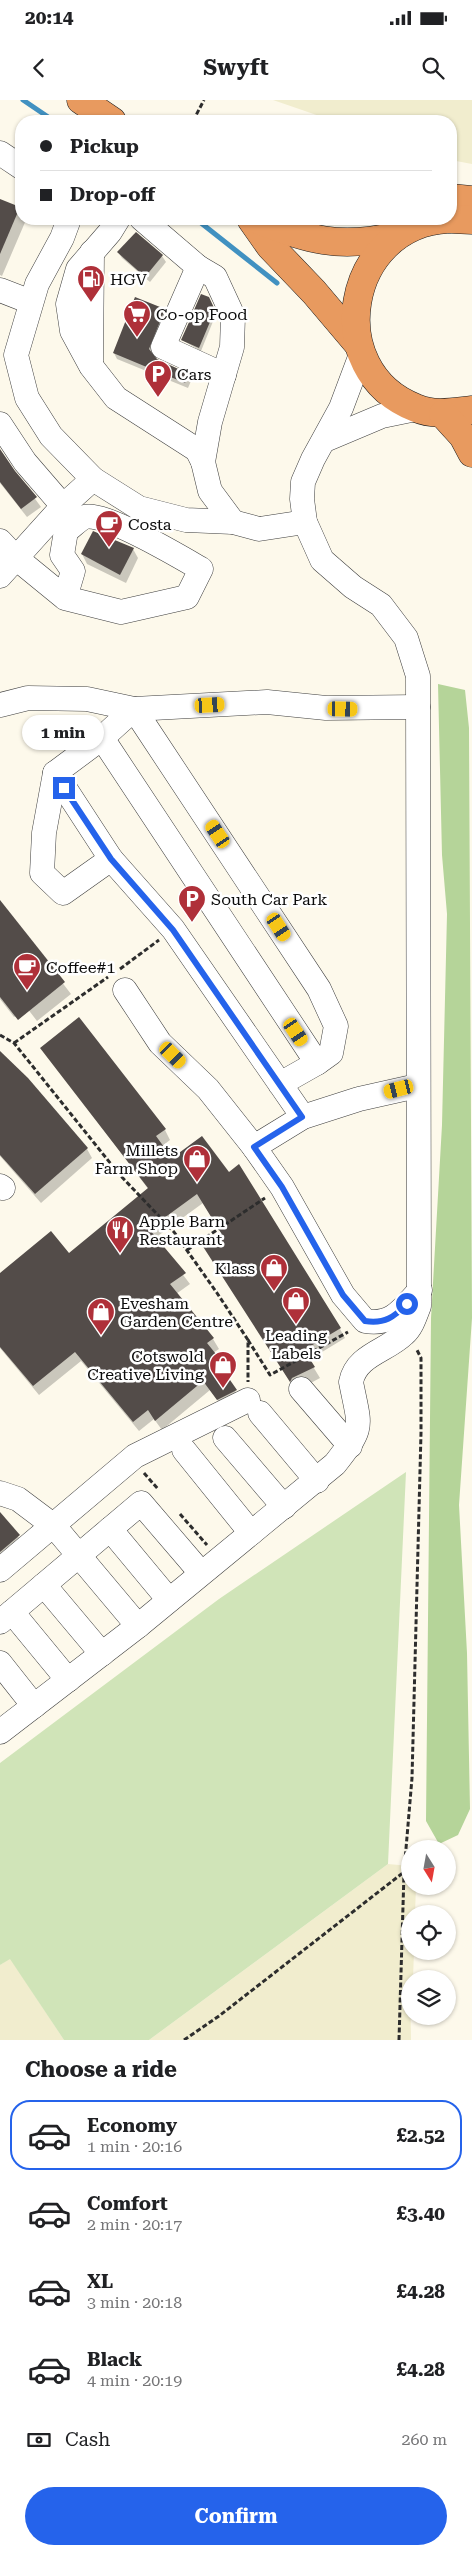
<!DOCTYPE html>
<html lang="en">
<head>
<meta charset="utf-8">
<style>
	body { margin:0; font-family:"Roboto Serif",serif; background:#f2f2f2; color:#202124; height:100vh; display:flex; flex-direction:column; font-size:19px; white-space:nowrap }
	* { box-sizing:border-box; margin:0 }
	p { font-size:16px; color:#757577 }
	.icon { flex:none; width:28px; height:28px; fill:none; stroke:currentColor; stroke-width:2; stroke-linecap:round; stroke-linejoin:round }
	.map { position:relative; height:1940px; overflow:hidden }
	.details { display:flex; flex-direction:column; background:#fff; flex:1 }
	.details>* { flex:none }
	.top-card { position:absolute; left:15px; top:15px; width:442px; height:110px; border-radius:20px; box-shadow:0 1px 4px #0004; display:grid; align-content:center; height:110px; padding:0 25px; background:#fff }
	.needle { width:32px; rotate:169deg }
	.tools { position:absolute; left:401px; top:1740px; display:grid; gap:10px }
	.tools a { display:grid; place-items:center; width:55px; height:55px; border-radius:50%; background:#fff; box-shadow:0 1px 4px #0004; font-size:25px }
	.end { position:absolute; width:22px; height:22px; margin:-11px; border:6px solid #2563eb; background:#fff; box-shadow:0 0 0 2px #fff }
	.from { border-radius:50% }
	.bubble { position:absolute; height:35px; border-radius:18px; background:#fff; box-shadow:0 1px 4px #0004; font-size:16px; font-weight:700; line-height:35px; text-align:center }
	.car { position:absolute; width:15px; height:30px; margin:-15px -8px; border-radius:6px; box-shadow:0 0 4px 1px #0007; background:linear-gradient(#f5c518 24%,#345 0 40%,#f5c518 0 76%,#345 0 86%,#f5c518 0) }
	.top-card b { display:flex; align-items:center; gap:18px; height:48px; font-size:19px }
	.top-card b+b { border-top:1px solid #e0e0e0 }
	.top-card i { width:12px; height:12px; background:#202124 }
	ul { padding:0; list-style:none }
	li { display:flex; align-items:center; gap:15px; height:70px; margin:0 10px 8px; padding:0 15px; border:2px solid transparent; border-radius:20px }
	li div { flex:1 }
	li b { display:block; font-size:19px }
	li em { font-style:normal; font-weight:700 }
	li.selected { border-color:#2563eb }
	li>.icon { width:45px; height:45px; stroke-width:1.5 }
	h2 { padding:0 25px; font-size:22px; line-height:60px }
	.pay { display:flex; align-items:center; gap:12px; height:55px; padding:0 25px; font-size:19px }
	.pay p { margin-inline-start:auto }
	.action { display:flex; gap:10px; margin-top:auto; padding:10px 25px }
	.action a { flex:1; height:58px; border-radius:30px; background:#2563eb; color:#fff; font-size:20px; font-weight:700; line-height:58px; text-align:center }
	.status { display:flex; justify-content:space-between; align-items:center; height:35px; padding:0 25px; background:#fff; direction:ltr }
	.status svg { height:14px; fill:currentColor }
	header { display:flex; justify-content:space-between; align-items:center; height:65px; padding:0 25px; background:#fff; font-size:22px; font-weight:700 }
	.map>svg:first-child { display:block }
	.farmland { fill:#f1edce }
	.green { fill:#d0e4b8 }
	.forest { fill:#b5d499 }
	.shadow { fill:#0003 }
	.lines { fill:none; stroke-linecap:round; stroke-linejoin:round }
	.stream { stroke:#4191c1; stroke-width:5 }
	.building { fill:#534c49 }
	.minor-casing { stroke:#3e3e3e; stroke-width:25 }
	.highway-casing { stroke:#1c1c1c; stroke-width:29 }
	.path { stroke:#2d2d2d; stroke-width:3; stroke-dasharray:5 2.5; stroke-linecap:butt }
	.minor { stroke:#fff; stroke-width:24 }
	.highway { stroke:#e89a5f; stroke-width:28 }
	.route { stroke:#2563eb; stroke-width:6 }
	.labels { text-anchor:middle; dominant-baseline:central; stroke-width:5; stroke-linejoin:round; paint-order:stroke }
	.poi-label { font-size:16px; fill:#0b0b0b; stroke:#fff; text-anchor:start }
</style>
</head>
<body>
<div class="status"><b>20:14</b><svg viewBox="0 0 49 12"><path d="M0 12V9h3v3zM5 12V6h3v6zM10 12V3h3v9zM15 12V0h3v12zM26 1h20v11H26zM47 4h2v5h-2z"/></svg></div>
<header><svg class="icon" aria-label="back" viewBox="0 0 24 24"><path d="M15 5l-7 7 7 7"/></svg>Swyft<svg class="icon" aria-label="search" viewBox="0 0 24 24"><circle cx="10" cy="10" r="6"/><path d="M15 15l6 6"/></svg></header>
<div class="map">
<svg width="472" height="1940" viewBox="0 0 472 1940">
	<rect width="100%" height="100%" fill="#fdf9eb"/>
	<g class="farmland">
		<path d="M273,0h199v64l-21,-4v-39h-117z"/>
		<path d="M388,1764l22,2v20h6l-1,28h-5v37h4l-1,28h-3l1,61h-262z"/>
		<path d="M10,1858l54,82h-64v-75z"/>
	</g>
	<path class="green" d="M406,1372l-18,392 -239,176h-85l-54,-81 -10,6v-202l219,-164z"/>
	<path class="forest" d="M438,584l27,6 4,38 3,590 -13,187 8,148 3,156 -12,26 -19,9 -13,-23 5,-503 11,-193 5,-211 -5,-59z"/>
	<g class="shadow">
		<path d="M0,100l19,8 2,11 5,1 -24,56 -2,-1z"/>
		<path d="M136,134l26,22 4,6 -16,20 -28,-24 -4,-6z"/>
		<path d="M210,202l6,12 -15,37 -19,-11 19,-15 -7,-6z"/>
		<path d="M164,210l3,6 -15,39 4,5 32,15 3,6 -3,7 -71,-29 -3,-6z"/>
		<path d="M0,351l41,56 -14,10 -27,-34z"/>
		<path d="M133,449l5,9 -12,25 -39,-19 -5,-10z"/>
		<path d="M0,802l71,92 -34,27 -10,-13 -13,9 -14,-18z"/>
		<path d="M79,919l86,111 5,10 -8,6 10,14 168,169 5,9 -36,22 11,18 -24,13 -86,-136 13,-21 -20,-31 -48,35 35,46 -14,10 37,45 6,10 -6,4 10,12 5,10 -2,2 15,23 -17,9 -14,-19 -48,40 -8,-11 -15,12 -58,-70 -42,34 -39,-47v-73l69,-20 80,-65 -107,-142z"/>
		<path d="M0,953l87,96 5,9 -51,45 -41,-47z"/>
		<path d="M0,1424l21,15 -21,17z"/>
	</g>
	<g class="lines">
		<g class="stream">
			<path d="M23,0l31,21"/>
			<path d="M196,119l81,64"/>
		</g>
	</g>
	<g class="building">
		<path d="M0,99l20,8 -20,47z"/>
		<path d="M136,132l27,23 -18,22 -28,-25z"/>
		<path d="M201,194l8,3 6,13 -16,38 -18,-8 9,-20 10,4 -9,-7z"/>
		<path d="M135,197l30,12 -16,40 8,10 32,15 -4,9 -72,-30z"/>
		<path d="M0,349l15,22 22,26 -16,12 -21,-27z"/>
		<path d="M93,431l41,17 -14,27 -39,-21z"/>
		<path d="M0,800l65,82 -47,38 -18,-23z"/>
		<path d="M79,917l87,112 -10,7 16,22 30,-22 27,36 10,-8 102,164 -37,22 11,17 -23,11 -2,4 -88,-137 19,-12 -24,-39 -48,35 37,44 -16,11 44,54 -7,5 17,21 -3,3 16,23 -20,10 -14,-19 -48,40 -7,-11 -15,12 -58,-70 -42,34 -33,-39v-74l51,-42 18,22 79,-65 -108,-140z"/>
		<path d="M0,951l28,27 60,70 -53,46 -35,-39z"/>
		<path d="M0,1412l20,23 -20,17z"/>
	</g>
	<g class="lines">
		<defs>
			<g id="minor">
				<path d="M0,53l21,14"/>
				<path d="M69,119l-7,19 -25,46 -21,71 11,43 24,38 42,43 46,29 47,12 47,2 26,7 46,-7"/>
				<path d="M118,119l-8,13 -32,37 -10,35 4,27 19,35 25,32 81,52 6,12 7,29 23,31"/>
				<path d="M142,119l56,48 17,10 18,39 -1,31 -22,75 -7,40"/>
				<path d="M198,167l-35,80 61,28"/>
				<path d="M0,190l31,12"/>
				<path d="M91,265l1,-113"/>
				<path d="M0,324l25,38 38,44"/>
				<path d="M325,340l57,-24 34,-7"/>
				<path d="M0,441l16,17 49,40 56,14 66,-15 14,-28c-19,-11 -98,-58 -116,-52 -6,2 -13,10 -19,14l-4,24 11,16 -8,27"/>
				<path d="M0,476l63,-70 30,-27"/>
				<path d="M0,605l28,-7 59,1 47,10 133,-7 59,6 92,-1"/>
				<path d="M102,638l32,-29 185,280 17,37 -5,27 -14,10"/>
				<path d="M55,673l-11,60 -2,40 21,20 48,-34"/>
				<path d="M125,890l35,53 48,46 46,58 28,40 61,108 22,26c28,5 38,-13 55,-31"/>
				<path d="M280,984l37,-21 -215,-325 -47,35 56,86 62,70 130,188"/>
				<path d="M254,1047l49,-30 56,-18 58,-13"/>
				<path d="M0,1086l3,2"/>
				<path d="M301,1289l49,57"/>
				<path d="M260,1313l57,68"/>
				<path d="M225,1338l59,69"/>
				<path d="M184,1350l67,83"/>
				<path d="M0,1393l18,6 36,27 84,100"/>
				<path d="M110,1429l59,71"/>
				<path d="M0,1470l135,-114 113,-56"/>
				<path d="M44,1485l58,69"/>
				<path d="M12,1512l56,68"/>
				<path d="M0,1522l141,-119 60,70"/>
				<path d="M0,1563l34,43"/>
				<path d="M0,1632l138,-106 197,-162c30,-38 25,-36 16,-82 5,-27 36,-31 53,-48 8,-7 11,-18 15,-28l-1,-630 -12,-38 -25,-33 -28,-18 -31,-27 -17,-38 -3,-23 1,-17 10,-23 28,-51 21,-56"/>
			</g>
			<g id="highway">
				<path d="M81,0l31,21"/>
				<path d="M451,98l21,2"/>
				<path d="M251,119l19,27 44,46 44,52"/>
				<path d="M256,119c51,21 84,30 139,17"/>
				<path d="M448,119c-103,5 -128,152 -32,189 18,8 37,4 56,2"/>
				<path d="M451,119l21,1"/>
				<path d="M443,314l20,22 9,17"/>
			</g>
		</defs>
		<use href="#minor" class="minor-casing"/>
		<use href="#highway" class="highway-casing"/>
		<g class="path">
			<path d="M193,21l11,-21"/>
			<path d="M120,869l39,-29"/>
			<path d="M0,935l14,8 105,131 55,58 43,61 31,47v42"/>
			<path d="M14,943l94,-66"/>
			<path d="M187,1150l78,-52"/>
			<path d="M248,1240l22,35 78,-43"/>
			<path d="M144,1373l14,16"/>
			<path d="M180,1414l27,31"/>
			<path d="M184,1940l35,-24 185,-144 8,-94 9,-345v-75l-4,-8"/>
			<path d="M399,1940l5,-167"/>
		</g>
		<use href="#minor" class="minor"/>
		<use href="#highway" class="highway"/>
	</g>
	<g class="lines">
		<path class="route" d="M64,688l47,71 62,71 129,187 -48,30 28,40 61,108 22,26c20,3 29,-4 42,-17"/>
	</g>
	<defs>
		<symbol id="fuel-pin" viewBox="-11 -11 22 30"><path d="M0 17L-7.5 6A9.5 9.5 0 1 1 7.5 6Z" fill="#af3039" stroke="#fff"/><path d="M-5.5-6h7V0h2V4h1.3V-2.5L3-4.5l.8-.8L6-3V5H2.5V1h-1V6h-7ZM-4.2-4.7v3.2H.2V-4.7Z" fill="#fff"/></symbol>
		<symbol id="supermarket-pin" viewBox="-11 -11 22 30"><path d="M0 17L-7.5 6A9.5 9.5 0 1 1 7.5 6Z" fill="#af3039" stroke="#fff"/><path d="M-6-5.5h2.5l.6 2H6L4.5 2H-2.5L-4.4-4H-6ZM-1.5 3.2a1.3 1.3 0 1 0 .1 0ZM3 3.2a1.3 1.3 0 1 0 .1 0Z" fill="#fff"/></symbol>
		<symbol id="parking-pin" viewBox="-11 -11 22 30"><path d="M0 17L-7.5 6A9.5 9.5 0 1 1 7.5 6Z" fill="#af3039" stroke="#fff"/><path d="M-3.5-5.5H1a3.5 3.5 0 0 1 0 7H-1V5.5H-3.5ZM-1-3.4V-.6H.8a1.4 1.4 0 0 0 0-2.8Z" fill="#fff"/></symbol>
		<symbol id="cafe-pin" viewBox="-11 -11 22 30"><path d="M0 17L-7.5 6A9.5 9.5 0 1 1 7.5 6Z" fill="#af3039" stroke="#fff"/><path d="M-5.5-4.5H6V0H3Q3 3.5 0 3.5H-2.5Q-5.5 3.5-5.5 0ZM3-3.2v2h1.7v-2ZM-6 4.5H4V6H-6Z" fill="#fff"/></symbol>
		<symbol id="shop-pin" viewBox="-11 -11 22 30"><path d="M0 17L-7.5 6A9.5 9.5 0 1 1 7.5 6Z" fill="#af3039" stroke="#fff"/><path d="M-5-2.5h2.3a2.7 3.5 0 0 1 5.4 0H5L5.5 6h-11ZM-1.5-2.5h3a1.5 2.3 0 0 0-3 0Z" fill="#fff"/></symbol>
		<symbol id="restaurant-pin" viewBox="-11 -11 22 30"><path d="M0 17L-7.5 6A9.5 9.5 0 1 1 7.5 6Z" fill="#af3039" stroke="#fff"/><path d="M-5-6h1v4h1v-4h1v4h1v-4h1v5L-1.5 .5V6h-2V.5L-5-1ZM5-6V6H3V1.5H1.5Q1.5-4 5-6Z" fill="#fff"/></symbol>
	</defs>
	<g fill-rule="evenodd">
		<use href="#fuel-pin" x="75" y="163" width="32" height="43"/>
		<use href="#supermarket-pin" x="121" y="198" width="32" height="43"/>
		<use href="#parking-pin" x="142" y="258" width="32" height="43"/>
		<use href="#cafe-pin" x="93" y="408" width="32" height="43"/>
		<use href="#parking-pin" x="176" y="783" width="32" height="43"/>
		<use href="#cafe-pin" x="11" y="851" width="32" height="43"/>
		<use href="#shop-pin" x="181" y="1043" width="32" height="43"/>
		<use href="#restaurant-pin" x="104" y="1114" width="32" height="43"/>
		<use href="#shop-pin" x="258" y="1152" width="32" height="43"/>
		<use href="#shop-pin" x="280" y="1185" width="32" height="43"/>
		<use href="#shop-pin" x="85" y="1196" width="32" height="43"/>
		<use href="#shop-pin" x="207" y="1249" width="32" height="43"/>
	</g>
	<g class="labels">
		<g class="poi-label">
			<text x="110" y="179">HGV</text>
			<text x="156" y="214">Co-op Food</text>
			<text x="177" y="274">Cars</text>
			<text x="128" y="424">Costa</text>
			<text x="211" y="799">South Car Park</text>
			<text x="46" y="867">Coffee#1</text>
			<text x="178" y="1050" text-anchor="end">Millets<tspan x="178" dy="18">Farm Shop</tspan></text>
			<text x="139" y="1121">Apple Barn<tspan x="139" dy="18">Restaurant</tspan></text>
			<text x="255" y="1168" text-anchor="end">Klass</text>
			<text x="120" y="1203">Evesham<tspan x="120" dy="18">Garden Centre</tspan></text>
			<text x="296" y="1235" text-anchor="middle">Leading<tspan x="296" dy="18">Labels</tspan></text>
			<text x="204" y="1256" text-anchor="end">Cotswold<tspan x="204" dy="18">Creative Living</tspan></text>
		</g>
	</g>
</svg>
<div class="tools">
<a><svg class="needle" viewBox="-14 -14 28 28"><path d="M0-13l5 13h-10z" fill="#e53935"/><path d="M0 13l5-13h-10z" fill="#757577"/></svg></a>
<a><svg class="icon" aria-label="locate" viewBox="0 0 24 24"><circle cx="12" cy="12" r="6"/><path d="M12 2v4M12 18v4M2 12h4M18 12h4"/></svg></a>
<a><svg class="icon" aria-label="layers" viewBox="0 0 24 24"><path d="M12 4l9 5-9 5-9-5zM3 14l9 5 9-5"/></svg></a>
</div>
<i class="end from" style="left:407px;top:1204px"></i>
<i class="end" style="left:64px;top:688px"></i>
<div class="bubble" style="left:22px;top:615px;width:82px">1 min</div>
<i class="car" style="left:210px;top:605px;rotate:87deg"></i>
<i class="car" style="left:343px;top:609px;rotate:91deg"></i>
<i class="car" style="left:218px;top:734px;rotate:326deg"></i>
<i class="car" style="left:279px;top:827px;rotate:147deg"></i>
<i class="car" style="left:296px;top:932px;rotate:146deg"></i>
<i class="car" style="left:173px;top:955px;rotate:135deg"></i>
<i class="car" style="left:399px;top:989px;rotate:256deg"></i>
<div class="top-card">
<b><i class="from"></i>Pickup</b>
<b><i></i>Drop-off</b>
</div>
</div>
<section class="details">
<h2>Choose a ride</h2>
<ul>
<li class="selected"><svg class="icon" aria-label="car" viewBox="0 0 24 24"><path d="M5 17H2v-5l4-1 3-4h7l3 4 3 1v5h-3M9 17h6M6 11h13"/><circle cx="7" cy="17" r="2"/><circle cx="17" cy="17" r="2"/></svg><div><b>Economy</b><p>1 min · 20:16</p></div><em>£2.52</em></li>
<li><svg class="icon" aria-label="car" viewBox="0 0 24 24"><path d="M5 17H2v-5l4-1 3-4h7l3 4 3 1v5h-3M9 17h6M6 11h13"/><circle cx="7" cy="17" r="2"/><circle cx="17" cy="17" r="2"/></svg><div><b>Comfort</b><p>2 min · 20:17</p></div><em>£3.40</em></li>
<li><svg class="icon" aria-label="car" viewBox="0 0 24 24"><path d="M5 17H2v-5l4-1 3-4h7l3 4 3 1v5h-3M9 17h6M6 11h13"/><circle cx="7" cy="17" r="2"/><circle cx="17" cy="17" r="2"/></svg><div><b>XL</b><p>3 min · 20:18</p></div><em>£4.28</em></li>
<li><svg class="icon" aria-label="car" viewBox="0 0 24 24"><path d="M5 17H2v-5l4-1 3-4h7l3 4 3 1v5h-3M9 17h6M6 11h13"/><circle cx="7" cy="17" r="2"/><circle cx="17" cy="17" r="2"/></svg><div><b>Black</b><p>4 min · 20:19</p></div><em>£4.28</em></li>
</ul>
<div class="pay"><svg class="icon" aria-label="cash" viewBox="0 0 24 24"><path d="M3 7h18v10H3z"/><circle cx="12" cy="12" r="2"/></svg>Cash<p>260 m</p></div>
<div class="action"><a>Confirm</a></div>
</section>
</body>
</html>
